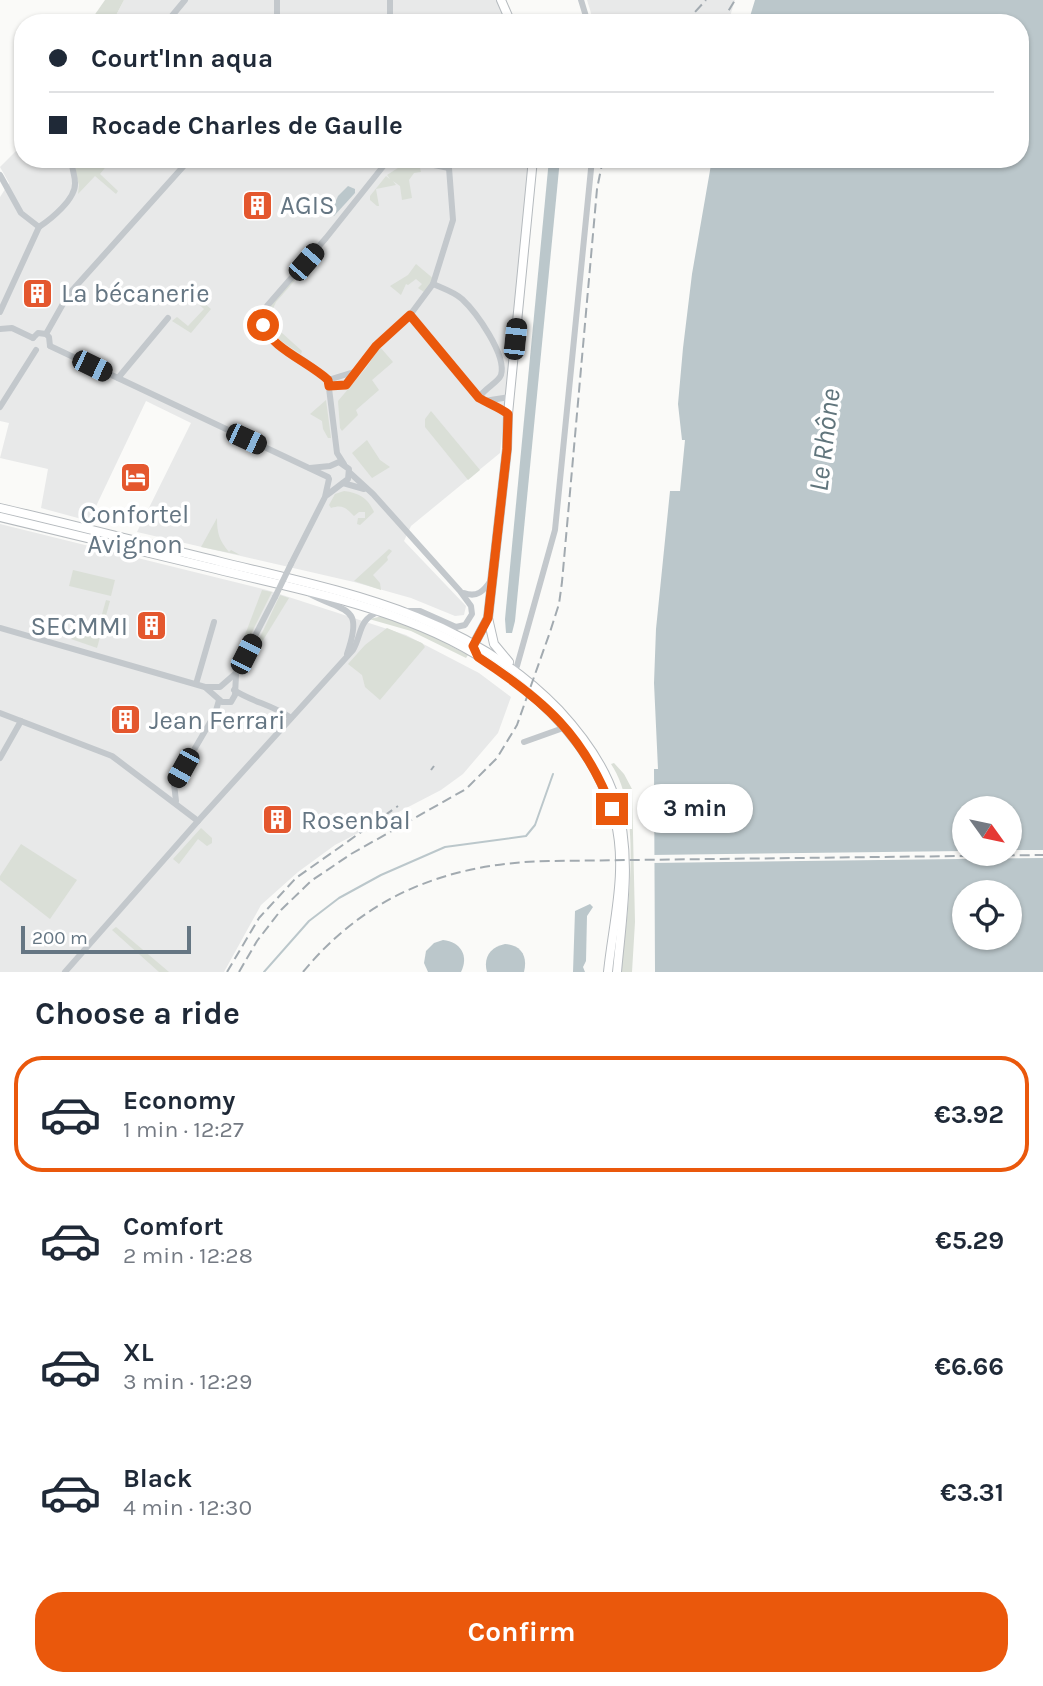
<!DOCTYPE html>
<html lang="en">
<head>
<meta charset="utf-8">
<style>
	body { margin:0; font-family:Karla,sans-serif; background:#f6f6f7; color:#1f2937; height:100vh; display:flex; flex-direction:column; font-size:26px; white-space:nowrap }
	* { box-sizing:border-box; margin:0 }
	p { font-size:23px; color:#747a83 }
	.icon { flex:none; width:38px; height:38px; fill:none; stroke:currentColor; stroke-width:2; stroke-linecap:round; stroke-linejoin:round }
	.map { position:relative; height:972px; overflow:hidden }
	.panel { display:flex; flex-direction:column; background:#fff; flex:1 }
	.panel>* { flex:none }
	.banner { position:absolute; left:14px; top:14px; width:1015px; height:154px; border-radius:28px; box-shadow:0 2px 5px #0004; display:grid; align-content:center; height:154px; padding:0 35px; background:#fff }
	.needle { width:46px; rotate:123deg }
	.buttons { position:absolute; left:952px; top:796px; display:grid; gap:14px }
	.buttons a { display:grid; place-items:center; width:70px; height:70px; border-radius:50%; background:#fff; box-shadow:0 2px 5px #0004; font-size:35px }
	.scale { position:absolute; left:21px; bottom:18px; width:170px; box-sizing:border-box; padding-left:7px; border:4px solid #657683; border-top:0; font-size:19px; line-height:24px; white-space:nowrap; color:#657683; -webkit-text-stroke:5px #fff; paint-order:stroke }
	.end { position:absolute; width:32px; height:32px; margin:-16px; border:9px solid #ea580c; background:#fff; box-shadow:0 0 0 4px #fff }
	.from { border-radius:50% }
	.bubble { position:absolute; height:49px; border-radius:24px; background:#fff; box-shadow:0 2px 5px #0004; font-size:23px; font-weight:700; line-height:49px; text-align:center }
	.car { position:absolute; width:21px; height:42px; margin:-21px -10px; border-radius:9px; box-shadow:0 0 5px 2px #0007; background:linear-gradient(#222 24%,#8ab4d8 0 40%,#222 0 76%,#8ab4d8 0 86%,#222 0) }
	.banner b { display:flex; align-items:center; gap:24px; height:66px; font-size:26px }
	.banner b+b { border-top:2px solid #e0e1e3 }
	.banner i { width:18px; height:18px; background:#1f2937 }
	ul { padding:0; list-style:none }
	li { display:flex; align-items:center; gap:21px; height:116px; margin:0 14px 10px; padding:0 21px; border:4px solid transparent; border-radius:28px }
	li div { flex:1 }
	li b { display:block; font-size:26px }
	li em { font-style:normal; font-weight:700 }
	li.active { border-color:#ea580c }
	li>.icon { width:63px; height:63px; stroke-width:1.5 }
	h2 { padding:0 35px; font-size:32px; line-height:84px }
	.primary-button { display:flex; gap:14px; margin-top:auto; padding:14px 35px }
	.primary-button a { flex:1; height:80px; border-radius:28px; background:#ea580c; color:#fff; font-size:28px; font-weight:700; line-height:80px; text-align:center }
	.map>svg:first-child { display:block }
	.built { fill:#e8e9e9 }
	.green { fill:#dadfd7 }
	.water { fill:#bbc7cb; fill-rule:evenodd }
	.pier { fill:#fafaf8 }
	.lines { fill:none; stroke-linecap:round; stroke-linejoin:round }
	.stream { stroke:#bbc7cb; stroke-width:2 }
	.major-casing { stroke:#b5babe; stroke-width:10 }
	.minor { stroke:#c3c8cc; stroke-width:6 }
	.major { stroke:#fff; stroke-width:8 }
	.rail { stroke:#a2aab0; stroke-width:2; stroke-dasharray:10 5; stroke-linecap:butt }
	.minor-bridge { stroke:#c3c8cc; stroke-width:6 }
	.route { stroke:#ea580c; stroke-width:9 }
	.labels { text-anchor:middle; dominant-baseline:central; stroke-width:7; stroke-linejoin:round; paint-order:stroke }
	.poi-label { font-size:26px; fill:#657683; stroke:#fff; text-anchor:start }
	.water-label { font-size:28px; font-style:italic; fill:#60757c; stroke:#fff }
</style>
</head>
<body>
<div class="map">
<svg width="1043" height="972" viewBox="0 0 1043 972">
	<rect width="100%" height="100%" fill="#fafaf8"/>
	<g class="built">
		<path d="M124,0h374l10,23h-396z"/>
		<path d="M587,0h148l-7,23h-134z"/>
		<path d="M23,144v15h507l-30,294 -89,73 -7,15 62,65 -2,9 -9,1 -44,-18 -57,-16 -217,-50 54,-109 -45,-22 -57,120 -48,-13 7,-39 -48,-11 9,-35 -9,-2v-224l9,-14 -9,-16z"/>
		<path d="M0,524l267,66 139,45 73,38 32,24 -13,36 -35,41 -22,16 -106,55 -37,27 -37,33 -37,67h-224z"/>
	</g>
	<g class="green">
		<path d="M105,0h19l-12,23h-23z"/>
		<path d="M78,159h34l-12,15 18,17 -2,3 -21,-18 -17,18 1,-9 -4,-13z"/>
		<path d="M401,166l19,2 1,4 -7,1 -5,7 3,18 -10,2 -2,-14 -7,-5 3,4 -20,4 3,17h-2l-7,-6v-4l16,-20 4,3 -3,-4z"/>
		<path d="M416,264l19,16 -11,12 -6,-4 4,-4 -6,-5 -8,6 -2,-1 -5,11 -11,-9 18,-11z"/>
		<path d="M304,267l2,1 -30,34 -5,11 6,5 -5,6 30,27 -1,3c-17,-11 -40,-22 -32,-46z"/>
		<path d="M198,298l13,11 -20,24 -19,-12 5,-4 11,9 16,-17 -9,-8z"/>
		<path d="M380,347l13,15 -21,18 7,10 -23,20 2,5 -16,16 -2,-3 -2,-27 28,-33z"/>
		<path d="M326,400l5,38h-3l-5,-9 -1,-8 -12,-7z"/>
		<path d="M431,411l49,59 -12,10 -43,-53v-8z"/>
		<path d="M367,440l13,20 10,7 -18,11 -20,-25z"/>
		<path d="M344,491c15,2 24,7 30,21l-14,13 -3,-1 1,-6h7v-6h-6l-5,4c-8,-8 -11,-12 -23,-8l-2,-3 6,-11z"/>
		<path d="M217,518c0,15 2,22 12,34l2,-2 9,5 -39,-8z"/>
		<path d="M389,549l3,2 -5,6 1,3 -15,15 7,8 1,7 -27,-9z"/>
		<path d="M73,570l42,10 -4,16 -42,-10z"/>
		<path d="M262,590l10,2 -35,70 -2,-1z"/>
		<path d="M280,595l9,3 -46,75z"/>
		<path d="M106,600l4,1 -13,47 -26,-9 2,-9 23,5z"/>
		<path d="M383,616l49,20 36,19 -2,3 -55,-27 -42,-12z"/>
		<path d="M387,628l35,15 3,4 -45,53 -15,-13 -3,-12 -14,-11 17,-19z"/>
		<path d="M614,763l10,11 8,15 3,133 -3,50h-11c6,-56 23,-160 -10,-208z"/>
		<path d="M201,828l11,10v5l-5,3 -9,-7 -19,25 -6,-5z"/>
		<path d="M21,844l56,36 -27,39 -50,-39v-4z"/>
		<path d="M116,927l53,45h-10l-47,-42z"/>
	</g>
	<g class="water">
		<path d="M755,0h288v972h-388l-1,-203h4l-4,-86 2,-54 14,-138h10l5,-51h-3l-4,-36 5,-56 9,-74 20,-115h308v-136h-272zM964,808h46v46h-46zM964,892h46v46h-46z"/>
		<path d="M549,159h11l-45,462 -3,12h-6l-1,-14z"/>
		<path d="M348,186l7,3v4l-21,23h-5l9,-20z"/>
		<path d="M590,904l3,3 -6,9 -1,45 -3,6 2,5h-12l2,-61z"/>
		<path d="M443,940c18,2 26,16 18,32h-33l-4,-9 2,-12 8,-8z"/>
		<path d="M505,944c16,1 23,12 19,28h-37c-4,-14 3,-25 18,-28z"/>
	</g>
	<path class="pier" d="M1010,850h33v8l-392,5v-8l313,-4v3h46z"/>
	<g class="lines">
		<path class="stream" d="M264,972l45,-51 30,-23 42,-23 64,-28 81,-11 9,-11 18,-51"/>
		<defs>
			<g id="major">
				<path d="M501,0l10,23"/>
				<path d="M0,508c74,17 147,36 221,54 124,30 246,52 338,148 23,25 46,56 56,89 18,55 7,116 2,173"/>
				<path d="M0,517c72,17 144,34 216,52 64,16 131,29 193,53 87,33 182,104 206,198 13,49 -2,103 -7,152"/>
				<path d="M473,646l15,-28"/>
				<path d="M509,662l-15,-18 -6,-26 19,-169 1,-35 25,-255"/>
			</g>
		</defs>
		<use href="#major" class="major-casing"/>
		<g class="minor">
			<path d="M277,0v23"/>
			<path d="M390,0v23"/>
			<path d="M581,0l7,23"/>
			<path d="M166,23l19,-23"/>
			<path d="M404,159l45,9"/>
			<path d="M0,175l21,38 18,14"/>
			<path d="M39,227c12,-8 37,-28 36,-44 0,-9 -4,-15 -3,-24"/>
			<path d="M433,284c9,4 21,8 29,15 14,13 45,56 39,76 -3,8 -17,13 -22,23"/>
			<path d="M0,312l39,-85"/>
			<path d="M410,315l69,83 29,16"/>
			<path d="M0,329l12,-1 21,10"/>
			<path d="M46,334l22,-39 122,-136"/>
			<path d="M33,338l5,-5 8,1 3,3 1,9"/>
			<path d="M50,346l278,131"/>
			<path d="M118,378l50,-60"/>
			<path d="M328,380l26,-8"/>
			<path d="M329,386l17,-1 30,-39 34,-31 23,-31 20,-64 -4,-52 2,-9"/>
			<path d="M484,401l26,-4"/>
			<path d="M0,407l36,-57"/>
			<path d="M344,464l-7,-11 -9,-73c-9,-9 -20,-17 -31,-24 -21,-13 -41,-21 -30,-50l59,-68 63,-79"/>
			<path d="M310,468l20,-2 9,-4 10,7 -1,10 -21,16"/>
			<path d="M349,472l24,22 87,97 11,15 1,8 -7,11 -9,2 -36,-16h-15"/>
			<path d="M343,483l21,6"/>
			<path d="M291,564l34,-67 4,-18"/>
			<path d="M464,593c13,5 20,-2 27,-13"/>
			<path d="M310,594c36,19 54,11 37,60"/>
			<path d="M0,628l205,59h15l16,-14 39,-76"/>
			<path d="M517,666l38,-136 37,-371"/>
			<path d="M196,684l18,-62"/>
			<path d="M206,688l16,14h9l4,-7 1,-20"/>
			<path d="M234,690c18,12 39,15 57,28"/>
			<path d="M0,713l112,43 86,65"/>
			<path d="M524,742l42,-15"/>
			<path d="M0,758l21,-37"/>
			<path d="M176,801l-2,-17 41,-70 4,-14"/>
			<path d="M65,972l133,-151 155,-171c9,-15 5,-31 26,-38"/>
		</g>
		<use href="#major" class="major"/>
		<g class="rail">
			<path d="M685,23l21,-23"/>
			<path d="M721,23l14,-23"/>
			<path d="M431,770l3,-4"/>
			<path d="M227,972l32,-54 37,-40 102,-72"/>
			<path d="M239,972l18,-31 24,-31 30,-29 40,-27 115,-65 31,-31 20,-33 33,-93 9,-28 3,-22 35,-393 6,-30"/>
			<path d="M303,972c64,-78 147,-109 246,-111l494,-6"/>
		</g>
		<path class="minor-bridge" d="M275,597l16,-33"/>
	</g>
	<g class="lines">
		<path class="route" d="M263,325c7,22 47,38 65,55l1,6 17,-1 30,-39 34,-31 69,83c10,6 20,9 29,16l-1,35 -19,169 -15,28 5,11c66,43 106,78 134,152"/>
	</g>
	<defs>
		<symbol id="building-square" viewBox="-11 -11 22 22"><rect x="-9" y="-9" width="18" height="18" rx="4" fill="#e4572e" stroke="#fff"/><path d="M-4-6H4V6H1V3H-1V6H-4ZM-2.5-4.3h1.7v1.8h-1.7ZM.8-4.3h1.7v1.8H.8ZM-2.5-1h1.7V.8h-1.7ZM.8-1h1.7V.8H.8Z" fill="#fff"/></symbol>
		<symbol id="hotel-square" viewBox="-11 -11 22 22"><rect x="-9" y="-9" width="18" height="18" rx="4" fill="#e4572e" stroke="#fff"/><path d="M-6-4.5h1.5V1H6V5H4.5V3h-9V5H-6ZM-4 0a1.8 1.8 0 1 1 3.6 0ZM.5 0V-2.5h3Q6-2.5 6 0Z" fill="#fff"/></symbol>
	</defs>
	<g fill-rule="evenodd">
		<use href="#building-square" x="240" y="188" width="35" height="35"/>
		<use href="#building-square" x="20" y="276" width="35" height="35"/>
		<use href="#hotel-square" x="118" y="460" width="35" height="35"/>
		<use href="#building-square" x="134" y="608" width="35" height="35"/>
		<use href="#building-square" x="108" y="702" width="35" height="35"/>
		<use href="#building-square" x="260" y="802" width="35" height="35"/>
	</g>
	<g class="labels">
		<g class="poi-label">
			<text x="280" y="205">AGIS</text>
			<text x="61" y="293">La bécanerie</text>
			<text x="135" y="514" text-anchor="middle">Confortel<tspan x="135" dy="30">Avignon</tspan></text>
			<text x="128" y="626" text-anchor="end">SECMMI</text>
			<text x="149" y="720">Jean Ferrari</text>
			<text x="301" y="820">Rosenbal</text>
		</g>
		<g class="water-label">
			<text transform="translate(824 440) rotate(-83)">Le Rhône</text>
		</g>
	</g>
</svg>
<div class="buttons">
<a><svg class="needle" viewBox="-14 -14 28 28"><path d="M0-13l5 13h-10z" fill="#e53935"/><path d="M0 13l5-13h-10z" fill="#747a83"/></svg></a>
<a><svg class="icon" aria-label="locate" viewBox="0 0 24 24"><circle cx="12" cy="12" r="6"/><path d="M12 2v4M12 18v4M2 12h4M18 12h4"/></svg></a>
</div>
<div class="scale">200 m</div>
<i class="end from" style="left:263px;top:325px"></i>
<i class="end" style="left:612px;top:809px"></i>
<div class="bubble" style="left:637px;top:784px;width:116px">3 min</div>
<i class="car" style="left:306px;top:262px;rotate:41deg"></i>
<i class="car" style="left:515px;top:339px;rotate:6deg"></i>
<i class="car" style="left:92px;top:366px;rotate:116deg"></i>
<i class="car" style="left:246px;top:439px;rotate:115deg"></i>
<i class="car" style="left:246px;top:654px;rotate:27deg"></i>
<i class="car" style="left:183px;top:768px;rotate:209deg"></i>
<div class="banner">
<b><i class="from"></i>Court'Inn aqua</b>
<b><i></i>Rocade Charles de Gaulle</b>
</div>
</div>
<section class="panel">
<h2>Choose a ride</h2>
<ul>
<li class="active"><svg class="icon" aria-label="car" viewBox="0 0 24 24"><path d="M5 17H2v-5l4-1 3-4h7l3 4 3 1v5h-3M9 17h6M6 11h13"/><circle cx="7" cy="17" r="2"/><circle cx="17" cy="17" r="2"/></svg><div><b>Economy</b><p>1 min · 12:27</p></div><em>€3.92</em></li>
<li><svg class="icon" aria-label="car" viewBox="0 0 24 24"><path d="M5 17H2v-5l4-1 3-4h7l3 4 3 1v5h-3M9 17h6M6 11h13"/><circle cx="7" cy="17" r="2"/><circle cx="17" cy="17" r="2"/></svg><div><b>Comfort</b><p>2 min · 12:28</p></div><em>€5.29</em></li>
<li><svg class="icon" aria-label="car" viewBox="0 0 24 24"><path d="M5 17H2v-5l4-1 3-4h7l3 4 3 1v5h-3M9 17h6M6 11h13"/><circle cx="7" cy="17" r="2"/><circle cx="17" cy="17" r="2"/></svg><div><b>XL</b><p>3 min · 12:29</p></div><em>€6.66</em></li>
<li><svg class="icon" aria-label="car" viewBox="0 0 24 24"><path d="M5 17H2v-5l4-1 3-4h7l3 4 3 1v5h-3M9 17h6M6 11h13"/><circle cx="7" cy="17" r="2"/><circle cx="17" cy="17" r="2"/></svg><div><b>Black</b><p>4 min · 12:30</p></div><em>€3.31</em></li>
</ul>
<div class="primary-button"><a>Confirm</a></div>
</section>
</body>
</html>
